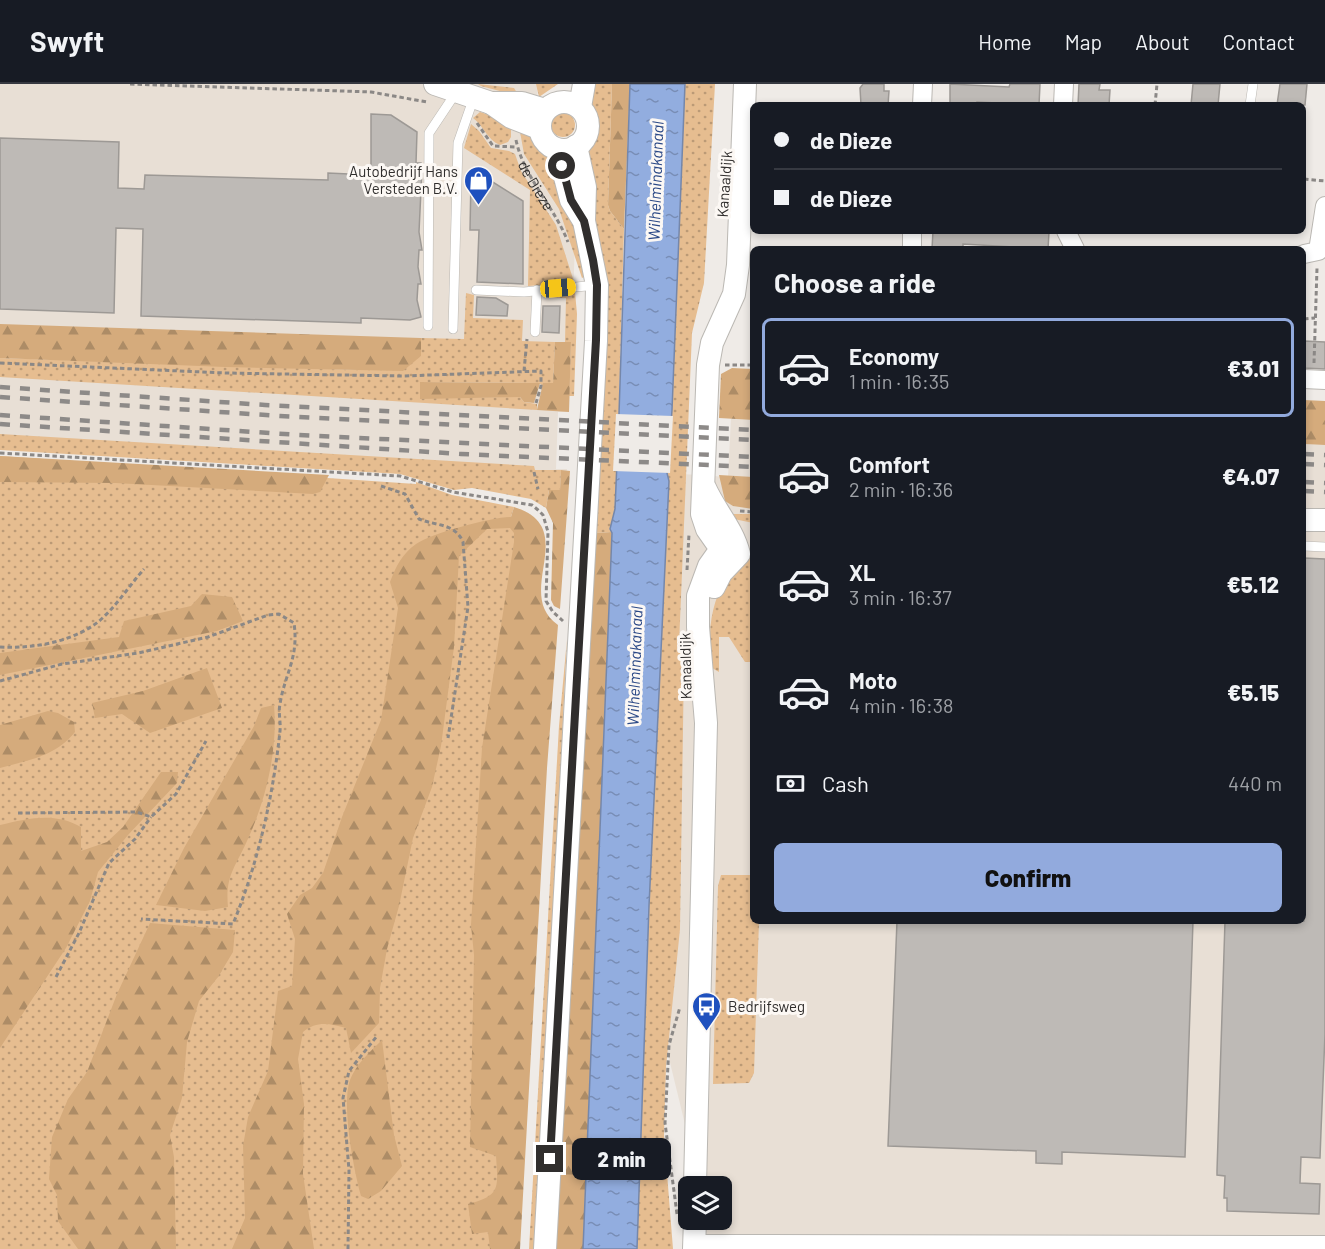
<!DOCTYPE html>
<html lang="en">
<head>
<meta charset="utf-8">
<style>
	body { margin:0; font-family:Barlow,sans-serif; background:#20242c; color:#f1f3f6; height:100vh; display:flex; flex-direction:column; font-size:22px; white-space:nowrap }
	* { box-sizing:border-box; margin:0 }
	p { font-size:20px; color:#9ea1a6 }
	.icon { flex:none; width:33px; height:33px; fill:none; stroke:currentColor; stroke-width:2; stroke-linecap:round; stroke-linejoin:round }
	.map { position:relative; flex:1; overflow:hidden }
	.sheet { position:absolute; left:750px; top:162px; width:556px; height:678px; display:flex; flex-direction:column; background:#171b24; border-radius:9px; box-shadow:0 3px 9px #0003 }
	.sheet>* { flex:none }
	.top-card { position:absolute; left:750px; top:18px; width:556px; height:132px; border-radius:9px; box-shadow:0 3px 9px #0003; display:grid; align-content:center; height:132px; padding:0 24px; background:#171b24 }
	.tools { position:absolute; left:678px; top:1092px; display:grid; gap:12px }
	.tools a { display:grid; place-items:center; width:54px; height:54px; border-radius:9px; background:#171b24; box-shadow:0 3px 9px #0003; font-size:30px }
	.end { position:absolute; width:27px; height:27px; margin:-14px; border:8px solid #302e2d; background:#fff; box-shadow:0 0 0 3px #fff }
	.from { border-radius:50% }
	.bubble { position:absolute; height:42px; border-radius:9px; background:#171b24; box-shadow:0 3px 9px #0003; font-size:20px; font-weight:800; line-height:42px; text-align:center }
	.car { position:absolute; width:18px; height:36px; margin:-18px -9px; border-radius:8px; box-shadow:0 0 4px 2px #0007; background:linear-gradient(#f5c518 24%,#345 0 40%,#f5c518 0 76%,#345 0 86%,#f5c518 0) }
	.top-card b { display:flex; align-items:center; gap:21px; height:57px; font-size:22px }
	.top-card b+b { border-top:2px solid #363941 }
	.top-card i { width:15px; height:15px; background:#f1f3f6 }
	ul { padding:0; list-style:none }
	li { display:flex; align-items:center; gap:18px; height:99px; margin:0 12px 9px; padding:0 12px; border:3px solid transparent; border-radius:9px }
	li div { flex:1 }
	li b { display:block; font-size:22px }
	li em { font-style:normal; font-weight:800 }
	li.active { border-color:#92aadd }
	li>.icon { width:54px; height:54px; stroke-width:1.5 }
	h2 { padding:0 24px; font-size:27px; line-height:72px }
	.pay { display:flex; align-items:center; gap:15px; height:66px; padding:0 24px; font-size:22px }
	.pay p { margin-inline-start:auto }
	.cta { display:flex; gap:12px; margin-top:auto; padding:12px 24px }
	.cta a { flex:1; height:69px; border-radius:9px; background:#92aadd; color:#111; font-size:24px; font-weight:800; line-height:69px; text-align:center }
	header { display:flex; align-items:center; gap:36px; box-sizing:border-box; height:84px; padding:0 30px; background:#171b24; border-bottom:2px solid #363941 }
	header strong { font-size:28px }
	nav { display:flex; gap:33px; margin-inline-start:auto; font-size:21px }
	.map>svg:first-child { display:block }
	.built { fill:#e8dfd5 }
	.grass { fill:url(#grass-dots) }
	.forest { fill:url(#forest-firs) }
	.water { fill:url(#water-ripples); stroke:#7587aa; stroke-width:1.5 }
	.pier { fill:#efebe7 }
	.building { fill:#bebab6; stroke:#9d9995; stroke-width:1.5 }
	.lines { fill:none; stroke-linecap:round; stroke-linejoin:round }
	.service-casing { stroke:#bbb8b3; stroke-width:10 }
	.minor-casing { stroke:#bbb8b3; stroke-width:20 }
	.tertiary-casing { stroke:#bbb8b3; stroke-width:24 }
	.path { stroke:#8b8886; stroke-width:3; stroke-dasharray:4.5 3; stroke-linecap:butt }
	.service { stroke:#fff; stroke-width:9 }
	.minor { stroke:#fff; stroke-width:18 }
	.tertiary { stroke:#fff; stroke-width:22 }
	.rail { stroke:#8d8a88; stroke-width:4.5; stroke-dasharray:10 10; stroke-linecap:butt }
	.route { stroke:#302e2d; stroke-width:8 }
	.labels { text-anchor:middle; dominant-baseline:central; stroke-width:6; stroke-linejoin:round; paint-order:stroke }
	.poi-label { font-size:15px; fill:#302e2d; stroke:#fcf8f4; text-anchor:end }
	.street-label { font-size:15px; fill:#302e2d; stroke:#fcf8f4 }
	.water-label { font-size:16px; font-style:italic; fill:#2a4886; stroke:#fcf8f4 }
</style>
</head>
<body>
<header>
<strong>Swyft</strong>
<nav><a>Home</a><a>Map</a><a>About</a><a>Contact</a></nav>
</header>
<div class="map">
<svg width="1325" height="1165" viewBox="0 0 1325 1165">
	<defs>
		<pattern id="grass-dots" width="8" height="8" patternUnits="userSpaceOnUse" patternTransform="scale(1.5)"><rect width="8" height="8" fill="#e6bd90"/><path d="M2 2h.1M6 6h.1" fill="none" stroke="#bb9a76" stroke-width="1.8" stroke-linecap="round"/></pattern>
		<pattern id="forest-firs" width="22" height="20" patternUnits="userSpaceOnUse" patternTransform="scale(1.5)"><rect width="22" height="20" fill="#d5ab7c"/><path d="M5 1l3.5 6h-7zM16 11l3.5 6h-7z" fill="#ad8c66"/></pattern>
		<pattern id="water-ripples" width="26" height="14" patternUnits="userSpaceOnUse" patternTransform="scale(1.5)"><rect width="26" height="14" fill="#92addf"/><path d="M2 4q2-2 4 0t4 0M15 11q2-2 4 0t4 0" fill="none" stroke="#788db5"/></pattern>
	</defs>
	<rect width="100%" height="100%" fill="#efebe7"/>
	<g class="built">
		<path d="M0,0h538l-1,17 38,140 -6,171h-11l-2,57h11l-3,19 -31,3 -82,-21 -451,-27z"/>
		<path d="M731,335l22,1v501h551v-477l21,1v804h-618l-1,-29h16v-34h-22l-52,-214 1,-66 20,-424 -2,-9 61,4z"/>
	</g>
	<g class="grass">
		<path d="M478,0l36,4 5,8 -38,-10z"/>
		<path d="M536,0h22l-19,13z"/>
		<path d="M590,0h22l-4,121 2,6 14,18 -6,215 -3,65 -5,20 2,3 -18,1 8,-273 -12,-73 -2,-37 7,-20 -5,-23z"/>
		<path d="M685,0h30l-11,199 -12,50 -13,312 5,18 -4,266 -14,138 -2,68 9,114h-36l12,-343 20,-424 -2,-9z"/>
		<path d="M480,28l31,10v15l-3,5 -8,3c-13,-5 -16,-19 -27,-27z"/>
		<circle cx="563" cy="41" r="12"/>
		<path d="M471,40l8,7 12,17 18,3 6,3 6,17 35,54 18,57 -46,4 2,-96 -66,-42z"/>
		<path d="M519,42l14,11 25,31 30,107 -6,3 -23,-69 -35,-55z"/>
		<path d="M575,208l2,22 -3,82h-5l2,-53 -6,-1 1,-44 -20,-1v-3z"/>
		<path d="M466,209l8,2 -1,23 50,2 -1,21 33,1 -2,41h-10v3l-4,-3 -119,-1v16l100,-1 4,5 13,2v6l-537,-33v-19l359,12 62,-14v-18l43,1z"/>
		<path d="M0,350l534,32 1,4h26l-1,20h-11l-3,18 -15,-9 -59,-11 -18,2 -54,-16 -400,-24z"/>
		<path d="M0,372l416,28v-2l36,13 62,12 -3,10 14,1 -24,731h-501z"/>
		<path d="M732,430h21v9l-19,-4z"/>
		<path d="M753,465v113h-8l-16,-25h-10v35l-7,-4c-7,-46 2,-89 41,-119z"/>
		<path d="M567,555l-30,610h-8l30,-523z"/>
		<path d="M721,791h32v46h6l-5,152 -5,10 -36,1 5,-198z"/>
	</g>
	<g class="forest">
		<path d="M612,0h18l-6,145 -14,-18 -2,-6z"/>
		<path d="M0,240l421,14v18l-18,15 -178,-4 -225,-9z"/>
		<path d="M555,258h16l-2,70 -32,-2 6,-27h10z"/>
		<path d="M732,284l21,1v51l-34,-2 2,-44z"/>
		<path d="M420,298l120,1 -6,20 -10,-1 -4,-5 -100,2z"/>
		<path d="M1304,316l21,1v44l-21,-1z"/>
		<path d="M0,372l329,19 -9,17 -7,2 -198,-11 -115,-1z"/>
		<path d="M561,386l9,1 -10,138 -6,-3 -3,-6 2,-77 -7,-15 3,-18h11z"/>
		<path d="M719,391l34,2v32l-20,-3 -8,-5z"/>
		<path d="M514,423c68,21 -2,86 44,118l-11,143 -27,481h-30l-2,-17 -16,2 -4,-30c33,-8 30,-16 28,-48l-26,-9 4,-192 -3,-30 11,-177 32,-206v-9l-4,-5 -23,1 -28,27 -5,91 -13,99 -9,41 -19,51 -14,68 -12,43 -7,39 -1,35 -28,30 -5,-25c-17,-5 -30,-7 -43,4l-5,27 6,45 -1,70 11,75h-82l13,-31 -2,-72 5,-29 20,-46 10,-80 14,-5 3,-47 -8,-25 13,-19 12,-7 11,-15 19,-56 39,-97 17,-112 -8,-26c6,-16 12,-28 26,-38 16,-11 76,-27 95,-27z"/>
		<path d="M612,448l-29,717h-31l42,-716z"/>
		<path d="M202,510l30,3 11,24 -26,10 -217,44v-22l119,-16 5,-16 67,-15z"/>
		<path d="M207,584l15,40 -72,25 -28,-19 -27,4 -3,-15 51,-12z"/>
		<path d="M274,621c4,45 -8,95 -27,136 -12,27 -22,35 -19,66l-23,4 -49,-6 28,-57 70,-122 7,-18z"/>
		<path d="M48,627l10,2 16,9 1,10c-19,24 -46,28 -75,36v-43z"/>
		<path d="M161,688h17l-1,11 -49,52 -30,37 -8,29 -24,47 -66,100v-223c29,-7 55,-13 81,2v24l26,-9 16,-15z"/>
		<path d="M150,839l85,7 -2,22 -15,25 -19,24 -12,41 -5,56 -12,37 4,22 2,92h-98l-20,-28 -1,-26 -8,-16 3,-42 16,-38 19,-27 30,-78z"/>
		<path d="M382,956l12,95 8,31 -21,25 -13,8 -7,-3c-7,-25 -20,-92 -11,-116 6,-16 20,-28 32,-40z"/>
	</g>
	<path class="water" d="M630,0h55l-13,326 -5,63 2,8 -20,425 -12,343h-54l29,-716 -2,-4 5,-20 4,-95z"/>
	<path class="pier" d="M616,330l57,2 -3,57 -57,-2z"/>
	<g class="building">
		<path d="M863,0h21v7h5l-1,14h-27l-1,-17z"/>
		<path d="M950,0l59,3 1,-3h30l-1,21 -62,-3v3h-27z"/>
		<path d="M1079,0h21l-1,6h11l-1,15h-31z"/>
		<path d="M1193,0h27l-2,21h-27z"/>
		<path d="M1280,0h27l-2,21h-28z"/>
		<path d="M371,30l20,1 26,17 -1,31h5l1,6 -3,63 3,18h-3l-1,17 3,17h-3l-1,16 4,17 -11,3 -49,-2v5l-220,-7 2,-87 -27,-1 -2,85 -114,-4v-171l119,4 -1,46 26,1 1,-14 183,5v-7l43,2z"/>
		<path d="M480,90l43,27v83l-46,-2 2,-52h-9l1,-51z"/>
		<path d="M933,147l116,1 -1,17 -85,-5v5h-31z"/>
		<path d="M477,213l19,1 12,7 -1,11 -31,-1z"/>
		<path d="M543,222h17l-1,27 -17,-1z"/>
		<path d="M1304,257l21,1v27l-21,-1z"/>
		<path d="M1304,474l21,1v475l-4,97 -1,27 -19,-1 -1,26 20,1 -1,30 -92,-3v-13h-3l1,-22 -8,-1v-4l8,-250h79z"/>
		<path d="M897,837h296l-8,236 -123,-5v12l-26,-1v-12l-148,-5z"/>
	</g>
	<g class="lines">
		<defs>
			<g id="service">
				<path d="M1250,21l3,-21"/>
				<path d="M476,206l48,2 73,-7"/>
				<path d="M428,242l1,-193 28,-42"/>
				<path d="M453,245l5,-186 16,-46"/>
				<path d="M535,248l2,-42"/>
				<path d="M1304,462l21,1"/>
			</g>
			<g id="minor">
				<path d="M922,21l1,-21"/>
				<path d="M1063,21l1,-21"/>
				<path d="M1066,147l9,18"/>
				<path d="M912,165v-18"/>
				<path d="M1304,170l14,-3 7,-45"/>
				<path d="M1304,295l21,1"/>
				<path d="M694,1160l631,1"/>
			</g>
			<g id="tertiary">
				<path d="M435,0l56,19 20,14 28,11"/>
				<circle cx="564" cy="42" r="24"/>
				<path d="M491,19h31l23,7"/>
				<path d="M580,23l4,-23"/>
				<path d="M558,66l13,50 11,18"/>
				<path d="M705,404c10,23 28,41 34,66l-18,19 -7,14"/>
				<path d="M1304,436h21"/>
				<path d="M695,1102l11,-463 -8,-96v-31l11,-30 12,-17 -14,-20 -5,-15 6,-149 4,-22 22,-49 4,-29 7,-181"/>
				<path d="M545,1165l51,-908 1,-56 -13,-64 1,-34 -9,-41"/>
				<path d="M694,1165l1,-29"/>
			</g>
		</defs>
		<use href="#service" class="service-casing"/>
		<use href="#minor" class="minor-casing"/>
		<use href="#tertiary" class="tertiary-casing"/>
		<g class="path">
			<path d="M130,0l241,8 56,10"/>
			<path d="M1155,21l2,-21"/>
			<path d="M477,39l16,23 24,1"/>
			<path id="s1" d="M516,56c8,38 38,66 52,102"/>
			<path d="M1304,95l21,2"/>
			<path d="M1304,235l11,-1"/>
			<path d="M0,279l225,10 178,3 138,-5v15l-5,17"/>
			<path d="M1314,279l3,-95"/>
			<path d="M725,281h28"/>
			<path d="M524,287l3,-32"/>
			<path d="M0,369l400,23 53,16 79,13 6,5 5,5 5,17 -2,69 7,11 10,9"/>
			<path d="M534,388l4,17"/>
			<path d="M381,402l24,8 14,25c17,7 36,4 44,23l5,65 -20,131"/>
			<path d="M740,427l13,1"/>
			<path d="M687,486l2,-36"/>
			<path d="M0,563c32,2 72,-5 98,-25 18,-15 31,-36 46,-53"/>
			<path d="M0,597l62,-17 76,-11 70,-16 60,-22 11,-1 15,9c5,35 -9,50 -14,81 -2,9 1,18 0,27 -7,66 -22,132 -47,193l-92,-5"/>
			<path d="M18,729l119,-1 14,5 25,-23 30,-53"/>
			<path d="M56,893l23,-44 30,-70 26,-24 16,-22"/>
			<path d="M677,1130l-12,-91 4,-78 11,-38"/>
			<path d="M348,1165l1,-79 -6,-72 6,-27 28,-35"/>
		</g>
		<use href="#service" class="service"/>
		<use href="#minor" class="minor"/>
		<use href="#tertiary" class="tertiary"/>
		<g class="rail">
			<path d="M0,303l265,18 488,25"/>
			<path d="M0,313l280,19 473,24"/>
			<path d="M0,331l299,20 454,22"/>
			<path d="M0,340l461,30 292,13"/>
			<path d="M1304,370l21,1"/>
			<path d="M1304,380l21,1"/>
			<path d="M1304,398l21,1"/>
			<path d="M1304,407l21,1"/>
		</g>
	</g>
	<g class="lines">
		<path class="route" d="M550,1075l46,-819 1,-55 -4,-25 -9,-39 -13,-21 -9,-34"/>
	</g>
	<defs>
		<symbol id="shop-pin" viewBox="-11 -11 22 30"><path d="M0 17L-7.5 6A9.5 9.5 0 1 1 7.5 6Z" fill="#1f51be" stroke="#fcf8f4"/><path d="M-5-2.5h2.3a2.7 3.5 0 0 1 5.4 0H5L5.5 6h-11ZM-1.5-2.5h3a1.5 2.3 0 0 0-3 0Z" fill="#fff"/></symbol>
		<symbol id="bus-pin" viewBox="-11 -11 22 30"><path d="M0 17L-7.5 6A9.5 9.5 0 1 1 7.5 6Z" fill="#1f51be" stroke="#fcf8f4"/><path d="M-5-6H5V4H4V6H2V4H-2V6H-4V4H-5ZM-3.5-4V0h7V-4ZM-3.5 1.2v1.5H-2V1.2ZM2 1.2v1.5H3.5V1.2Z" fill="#fff"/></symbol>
	</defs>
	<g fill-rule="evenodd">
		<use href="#shop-pin" x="462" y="80" width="33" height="45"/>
		<use href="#bus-pin" x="690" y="906" width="33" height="45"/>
	</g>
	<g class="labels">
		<g class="poi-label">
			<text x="458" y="87">Autobedrijf Hans<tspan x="458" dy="17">Versteden B.V.</tspan></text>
			<text x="728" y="922" text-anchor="start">Bedrijfsweg</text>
		</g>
		<g class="street-label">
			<text stroke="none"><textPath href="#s1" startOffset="50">de Dieze</textPath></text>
			<text transform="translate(724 100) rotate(-86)">Kanaaldijk</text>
			<text transform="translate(685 582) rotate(-91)">Kanaaldijk</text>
		</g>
		<g class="water-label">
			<text transform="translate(655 97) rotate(-88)">Wilhelminakanaal</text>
			<text transform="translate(634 582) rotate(-88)">Wilhelminakanaal</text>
		</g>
	</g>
</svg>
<div class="tools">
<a><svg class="icon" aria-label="layers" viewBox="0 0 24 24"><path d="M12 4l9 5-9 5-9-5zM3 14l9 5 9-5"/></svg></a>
</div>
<i class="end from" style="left:562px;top:82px"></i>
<i class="end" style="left:550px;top:1075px"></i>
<div class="bubble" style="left:572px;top:1054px;width:99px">2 min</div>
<i class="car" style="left:558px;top:204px;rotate:85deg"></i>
<div class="top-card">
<b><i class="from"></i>de Dieze</b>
<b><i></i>de Dieze</b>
</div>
<section class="sheet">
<h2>Choose a ride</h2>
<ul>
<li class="active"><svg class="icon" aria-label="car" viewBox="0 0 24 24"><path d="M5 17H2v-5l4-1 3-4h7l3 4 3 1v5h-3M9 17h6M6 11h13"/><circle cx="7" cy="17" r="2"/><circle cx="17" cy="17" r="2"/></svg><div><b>Economy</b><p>1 min · 16:35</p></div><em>€3.01</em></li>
<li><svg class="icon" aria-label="car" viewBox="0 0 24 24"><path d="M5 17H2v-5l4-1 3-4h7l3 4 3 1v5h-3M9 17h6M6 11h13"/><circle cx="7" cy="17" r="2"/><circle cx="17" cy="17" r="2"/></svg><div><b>Comfort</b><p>2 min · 16:36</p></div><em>€4.07</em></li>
<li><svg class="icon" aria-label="car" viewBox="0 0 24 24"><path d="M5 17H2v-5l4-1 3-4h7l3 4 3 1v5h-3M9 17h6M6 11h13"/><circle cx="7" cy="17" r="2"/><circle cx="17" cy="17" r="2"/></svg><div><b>XL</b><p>3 min · 16:37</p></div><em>€5.12</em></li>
<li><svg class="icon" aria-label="car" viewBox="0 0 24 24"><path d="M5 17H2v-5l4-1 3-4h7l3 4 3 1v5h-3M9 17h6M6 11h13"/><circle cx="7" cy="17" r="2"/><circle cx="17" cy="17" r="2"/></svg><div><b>Moto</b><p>4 min · 16:38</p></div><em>€5.15</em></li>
</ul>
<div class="pay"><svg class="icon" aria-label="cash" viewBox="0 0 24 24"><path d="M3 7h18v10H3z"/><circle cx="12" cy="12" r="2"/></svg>Cash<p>440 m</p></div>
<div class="cta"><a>Confirm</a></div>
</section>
</div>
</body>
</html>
